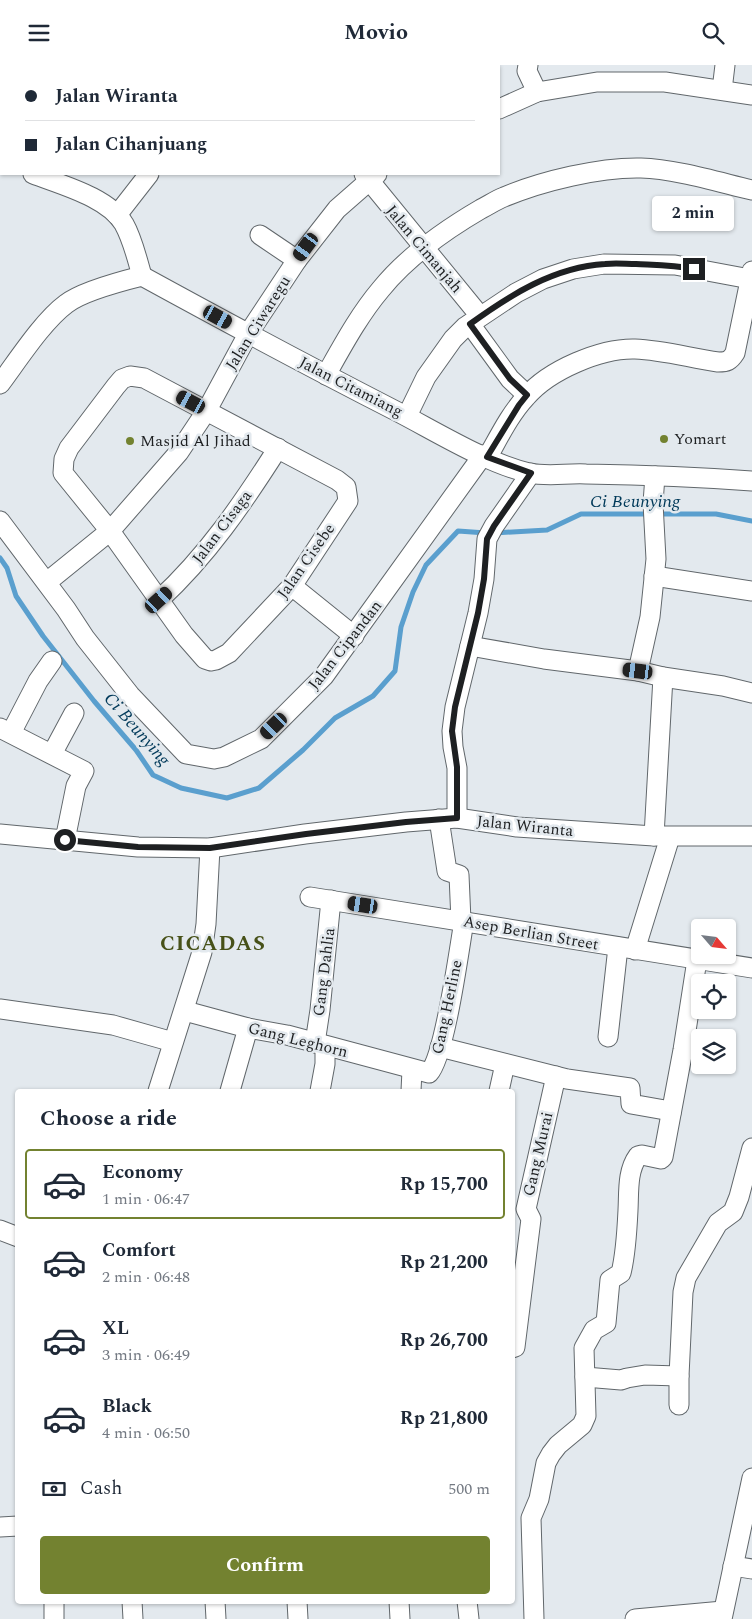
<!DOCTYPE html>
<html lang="en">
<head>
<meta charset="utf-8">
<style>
	body { margin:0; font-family:Spectral,serif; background:#f2f2f3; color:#1f2937; height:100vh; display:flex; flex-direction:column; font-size:19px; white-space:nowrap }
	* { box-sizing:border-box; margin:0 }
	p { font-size:16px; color:#747a83 }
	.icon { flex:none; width:28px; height:28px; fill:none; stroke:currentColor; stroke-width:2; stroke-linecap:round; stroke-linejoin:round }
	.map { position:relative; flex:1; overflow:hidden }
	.side { position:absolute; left:15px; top:1024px; width:500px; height:515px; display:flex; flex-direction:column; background:#fff; border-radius:5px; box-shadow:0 1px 4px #0004 }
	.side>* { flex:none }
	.banner { position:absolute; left:0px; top:0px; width:500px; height:110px; box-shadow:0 1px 4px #0004; display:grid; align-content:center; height:110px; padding:0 25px; background:#fff }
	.needle { width:32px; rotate:118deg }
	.fabs { position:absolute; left:691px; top:854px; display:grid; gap:10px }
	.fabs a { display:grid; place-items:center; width:45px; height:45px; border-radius:5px; background:#fff; box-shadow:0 1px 4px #0004; font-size:25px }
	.end { position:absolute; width:22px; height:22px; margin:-11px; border:6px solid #1e2022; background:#fff; box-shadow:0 0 0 2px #fff }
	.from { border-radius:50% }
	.bubble { position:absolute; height:35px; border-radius:5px; background:#fff; box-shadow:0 1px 4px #0004; font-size:16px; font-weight:700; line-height:35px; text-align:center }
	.car { position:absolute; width:15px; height:30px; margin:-15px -8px; border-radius:6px; box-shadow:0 0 4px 1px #0007; background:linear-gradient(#222 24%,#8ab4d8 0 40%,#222 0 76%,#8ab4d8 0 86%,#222 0) }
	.banner b { display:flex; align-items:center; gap:18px; height:48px; font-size:19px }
	.banner b+b { border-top:1px solid #e0e1e3 }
	.banner i { width:12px; height:12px; background:#1f2937 }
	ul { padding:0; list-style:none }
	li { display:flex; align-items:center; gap:15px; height:70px; margin:0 10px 8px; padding:0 15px; border:2px solid transparent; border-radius:5px }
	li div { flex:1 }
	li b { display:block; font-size:19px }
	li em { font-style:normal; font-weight:700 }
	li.selected { border-color:#738230 }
	li>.icon { width:45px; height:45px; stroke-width:1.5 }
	h2 { padding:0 25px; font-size:22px; line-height:60px }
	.pay { display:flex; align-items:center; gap:12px; height:55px; padding:0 25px; font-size:19px }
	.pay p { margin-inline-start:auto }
	.action { display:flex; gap:10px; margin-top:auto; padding:10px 25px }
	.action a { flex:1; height:58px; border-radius:5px; background:#738230; color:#fff; font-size:20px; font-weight:700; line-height:58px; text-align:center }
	header { display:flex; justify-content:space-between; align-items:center; height:65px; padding:0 25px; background:#fff; font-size:22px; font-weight:700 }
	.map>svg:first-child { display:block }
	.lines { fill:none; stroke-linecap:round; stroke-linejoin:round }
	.stream { stroke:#5a9fce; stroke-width:5 }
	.minor-casing { stroke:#61676b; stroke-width:21 }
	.minor { stroke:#fff; stroke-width:19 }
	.route { stroke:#1e2022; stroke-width:6 }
	.poi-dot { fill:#738230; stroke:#e3e9ee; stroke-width:2 }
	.labels { text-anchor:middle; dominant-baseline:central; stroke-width:5; stroke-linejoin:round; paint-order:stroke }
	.street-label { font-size:16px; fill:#1e2022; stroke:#e3e9ee }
	.poi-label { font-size:16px; fill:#1e2022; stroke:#e3e9ee; text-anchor:start }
	.water-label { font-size:18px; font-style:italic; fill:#003959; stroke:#e3e9ee }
	.district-label { font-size:21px; font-weight:bold; letter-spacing:1px; fill:#475118; stroke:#e3e9ee }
</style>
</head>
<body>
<header><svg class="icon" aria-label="menu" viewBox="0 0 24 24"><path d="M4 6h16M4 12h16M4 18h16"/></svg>Movio<svg class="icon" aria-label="search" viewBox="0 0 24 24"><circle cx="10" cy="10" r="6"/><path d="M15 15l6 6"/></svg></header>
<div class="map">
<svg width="752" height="1554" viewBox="0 0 752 1554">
	<rect width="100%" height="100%" fill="#e3e9ee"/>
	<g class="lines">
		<g class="stream">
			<path d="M658,449h58l36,7"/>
			<path d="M494,468l53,-3 34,-16h69"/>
			<path d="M0,493l7,10 9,28 27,40 51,65 42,49 17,25 28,13 46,10 32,-10 44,-38 32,-32 38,-22 22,-25 6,-44 12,-35 13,-27 32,-34 28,2"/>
		</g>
		<defs>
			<g id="minor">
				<path d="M291,0l1,1"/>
				<path d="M528,0l-1,6 10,21"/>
				<path d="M60,1l1,-1"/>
				<path d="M214,1l1,-1"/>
				<path d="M722,25l3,-25"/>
				<path d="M499,44l38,-17 60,-10h68l87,13"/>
				<path d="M0,98h1"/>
				<path d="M33,109c28,11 75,23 91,50 9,16 13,35 18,52"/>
				<path d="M364,109l116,142"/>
				<path d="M117,150l32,-41"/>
				<path d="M260,170l37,25"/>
				<path d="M470,259l40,55 17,16"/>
				<path d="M326,310c17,-30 33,-60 55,-86 26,-32 64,-59 100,-80 8,-4 15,-9 23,-12 38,-16 96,-30 137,-29 34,1 77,14 111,22"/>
				<path d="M130,311l14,2 193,102 9,7 2,14 -56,85 -63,67 -13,7 -5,1 -6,-2 -21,-24 -74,-104 -47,-58 1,-14 5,-11 47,-62 6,-7z"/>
				<path d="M0,319c18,-24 43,-63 66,-80 15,-12 56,-23 76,-28 84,46 168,91 254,135 39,20 90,52 133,62 19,4 38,0 57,1 55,1 111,3 166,7"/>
				<path d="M407,351l19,-39 27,-38 12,-12 51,-34 27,-14 30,-10 31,-5 71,1 75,14"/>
				<path d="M487,393c12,-21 23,-44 39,-61 23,-27 75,-49 109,-48 28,1 55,9 83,13 9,0 12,-1 17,-9l17,-82"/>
				<path d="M0,456l66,88 19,29 45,57 56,59 28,5 10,-2 37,-18 63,-63 159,-221"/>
				<path d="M654,511l98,15"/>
				<path d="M47,517l63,-51 69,-79 28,-42 41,-76 49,-74 40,-51 40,-35"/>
				<path d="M292,521l62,50"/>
				<path d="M159,535c48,-44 84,-97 119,-152"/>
				<path d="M470,581l74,13 94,12 25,6 60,9 29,7"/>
				<path d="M638,606l12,-54 6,-58 -3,-56 2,-27"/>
				<path d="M0,663l84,43 -8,15 -11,54"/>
				<path d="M11,668l27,-52 14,-20"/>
				<path d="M52,689l22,-41"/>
				<path d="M457,753v-50l-4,-21 -1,-16 3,-24 23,-94 6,-34 3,-40 7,-13 37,-53"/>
				<path d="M439,754l8,52 12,4 2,46"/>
				<path d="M0,769l138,13 72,1 95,-14 101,-12 51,-4 60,9 137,9h98"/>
				<path d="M654,771l9,-159"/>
				<path d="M310,832l442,71"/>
				<path d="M635,885l35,-113"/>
				<path d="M0,944l113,16 60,17"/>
				<path d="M185,946l63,17 39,7 142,38c16,-17 30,-123 35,-152"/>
				<path d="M608,972l10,-90"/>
				<path d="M315,978l5,-33 11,-110"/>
				<path d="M440,982l127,32 63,9 1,16 34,6 6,3"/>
				<path d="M158,1026l44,-139 4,-28 4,-76"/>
				<path d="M230,1026l18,-63"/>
				<path d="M320,1026l5,-27v-18"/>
				<path d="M411,1026l1,-21"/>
				<path d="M499,1026l6,-27"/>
				<path d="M0,1165l18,7"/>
				<path d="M512,1283l3,-1 16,-128 -5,-10 30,-133"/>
				<path d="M585,1312l36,3 6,-2 18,-3 34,1 4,-84 3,-14 32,-55 15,-11 6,-15 13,-49"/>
				<path d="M679,1340v-29"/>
				<path d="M0,1462l18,-1"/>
				<path d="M733,1501l19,3"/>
				<path d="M54,1536v18"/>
				<path d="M132,1536l1,18"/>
				<path d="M215,1536l1,18"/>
				<path d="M297,1536l1,18"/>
				<path d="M399,1536l1,18"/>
				<path d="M467,1536l2,18"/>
				<path d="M534,1554l-3,-101 8,-19 7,-36 5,-9 7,-9 24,-20 4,-9 -2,-68 10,-18 12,-7 4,-43 11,-7c5,-20 6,-42 7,-63 1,-18 -1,-39 10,-54l4,-1 19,4 2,-2 20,-107 14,-90"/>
				<path d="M635,1554l88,-8"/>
				<path d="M722,1554l30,-141"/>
			</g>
		</defs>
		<use href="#minor" class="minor-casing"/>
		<use href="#minor" class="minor"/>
	</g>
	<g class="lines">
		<path class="route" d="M65,775l73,7 72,1 96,-14 100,-12 51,-4v-51l-5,-36 3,-24 23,-94 6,-34 3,-40 7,-13 37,-53 -44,-16 32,-52 8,-10 -17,-16 -40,-55c40,-29 84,-57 135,-60 11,-1 21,0 31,0 20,1 38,1 58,5"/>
	</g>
	<g class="poi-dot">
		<circle cx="664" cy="374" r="5"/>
		<circle cx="130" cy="376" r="5"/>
	</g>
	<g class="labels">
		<g class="street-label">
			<text transform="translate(424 184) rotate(50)">Jalan Cimanjah</text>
			<text transform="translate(258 258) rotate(-58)">Jalan Ciwaregu</text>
			<text transform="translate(351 322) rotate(27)">Jalan Citamiang</text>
			<text transform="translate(222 462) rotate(-53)">Jalan Cisaga</text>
			<text transform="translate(306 496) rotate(-55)">Jalan Cisebe</text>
			<text transform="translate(345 580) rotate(-52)">Jalan Cipandan</text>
			<text transform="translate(525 761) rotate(6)">Jalan Wiranta</text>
			<text transform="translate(531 868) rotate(10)">Asep Berlian Street</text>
			<text transform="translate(324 907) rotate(-83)">Gang Dahlia</text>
			<text transform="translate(447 942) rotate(-78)">Gang Herline</text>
			<text transform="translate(298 975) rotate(14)">Gang Leghorn</text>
			<text transform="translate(538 1089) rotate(-77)">Gang Murai</text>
		</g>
		<g class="poi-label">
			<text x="674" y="374">Yomart</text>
			<text x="140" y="376">Masjid Al Jihad</text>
		</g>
		<g class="water-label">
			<text x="635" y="436">Ci Beunying</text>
			<text transform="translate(137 664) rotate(49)">Ci Beunying</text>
		</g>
		<g class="district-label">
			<text x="213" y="879">CICADAS</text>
		</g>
	</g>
</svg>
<div class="fabs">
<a><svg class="needle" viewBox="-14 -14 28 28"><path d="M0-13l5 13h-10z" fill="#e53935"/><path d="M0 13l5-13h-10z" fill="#747a83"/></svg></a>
<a><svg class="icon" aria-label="locate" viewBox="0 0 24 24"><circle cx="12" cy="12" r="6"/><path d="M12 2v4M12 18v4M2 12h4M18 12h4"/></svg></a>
<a><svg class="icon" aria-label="layers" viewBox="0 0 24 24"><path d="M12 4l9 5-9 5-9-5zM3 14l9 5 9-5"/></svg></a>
</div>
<i class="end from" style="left:65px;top:775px"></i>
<i class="end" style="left:694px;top:204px"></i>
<div class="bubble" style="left:652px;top:131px;width:82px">2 min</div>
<i class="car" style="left:306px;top:182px;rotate:216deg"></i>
<i class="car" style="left:218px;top:252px;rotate:119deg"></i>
<i class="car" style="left:191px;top:337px;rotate:298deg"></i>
<i class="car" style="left:159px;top:535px;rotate:48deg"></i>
<i class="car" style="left:638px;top:606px;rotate:277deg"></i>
<i class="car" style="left:274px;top:661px;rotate:226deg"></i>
<i class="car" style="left:363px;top:840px;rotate:279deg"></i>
<div class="banner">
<b><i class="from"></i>Jalan Wiranta</b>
<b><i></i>Jalan Cihanjuang</b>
</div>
<section class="side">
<h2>Choose a ride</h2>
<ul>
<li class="selected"><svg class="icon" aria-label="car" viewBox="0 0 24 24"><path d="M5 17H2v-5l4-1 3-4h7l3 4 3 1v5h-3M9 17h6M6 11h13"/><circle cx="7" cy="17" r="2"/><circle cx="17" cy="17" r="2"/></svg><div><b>Economy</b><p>1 min · 06:47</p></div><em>Rp 15,700</em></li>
<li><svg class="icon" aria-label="car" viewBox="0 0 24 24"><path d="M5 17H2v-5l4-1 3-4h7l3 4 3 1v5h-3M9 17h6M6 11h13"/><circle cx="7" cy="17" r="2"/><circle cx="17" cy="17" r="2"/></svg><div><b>Comfort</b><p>2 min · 06:48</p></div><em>Rp 21,200</em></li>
<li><svg class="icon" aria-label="car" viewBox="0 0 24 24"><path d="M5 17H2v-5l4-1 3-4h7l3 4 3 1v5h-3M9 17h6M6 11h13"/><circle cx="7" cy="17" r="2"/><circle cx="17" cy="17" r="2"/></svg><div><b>XL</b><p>3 min · 06:49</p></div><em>Rp 26,700</em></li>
<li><svg class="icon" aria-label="car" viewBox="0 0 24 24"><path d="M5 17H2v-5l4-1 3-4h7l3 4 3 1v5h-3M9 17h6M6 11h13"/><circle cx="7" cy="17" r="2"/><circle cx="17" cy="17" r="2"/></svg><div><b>Black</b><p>4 min · 06:50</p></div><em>Rp 21,800</em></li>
</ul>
<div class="pay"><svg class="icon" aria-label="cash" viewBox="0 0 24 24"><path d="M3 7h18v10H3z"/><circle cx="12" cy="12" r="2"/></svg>Cash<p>500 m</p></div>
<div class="action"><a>Confirm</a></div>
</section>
</div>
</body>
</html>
